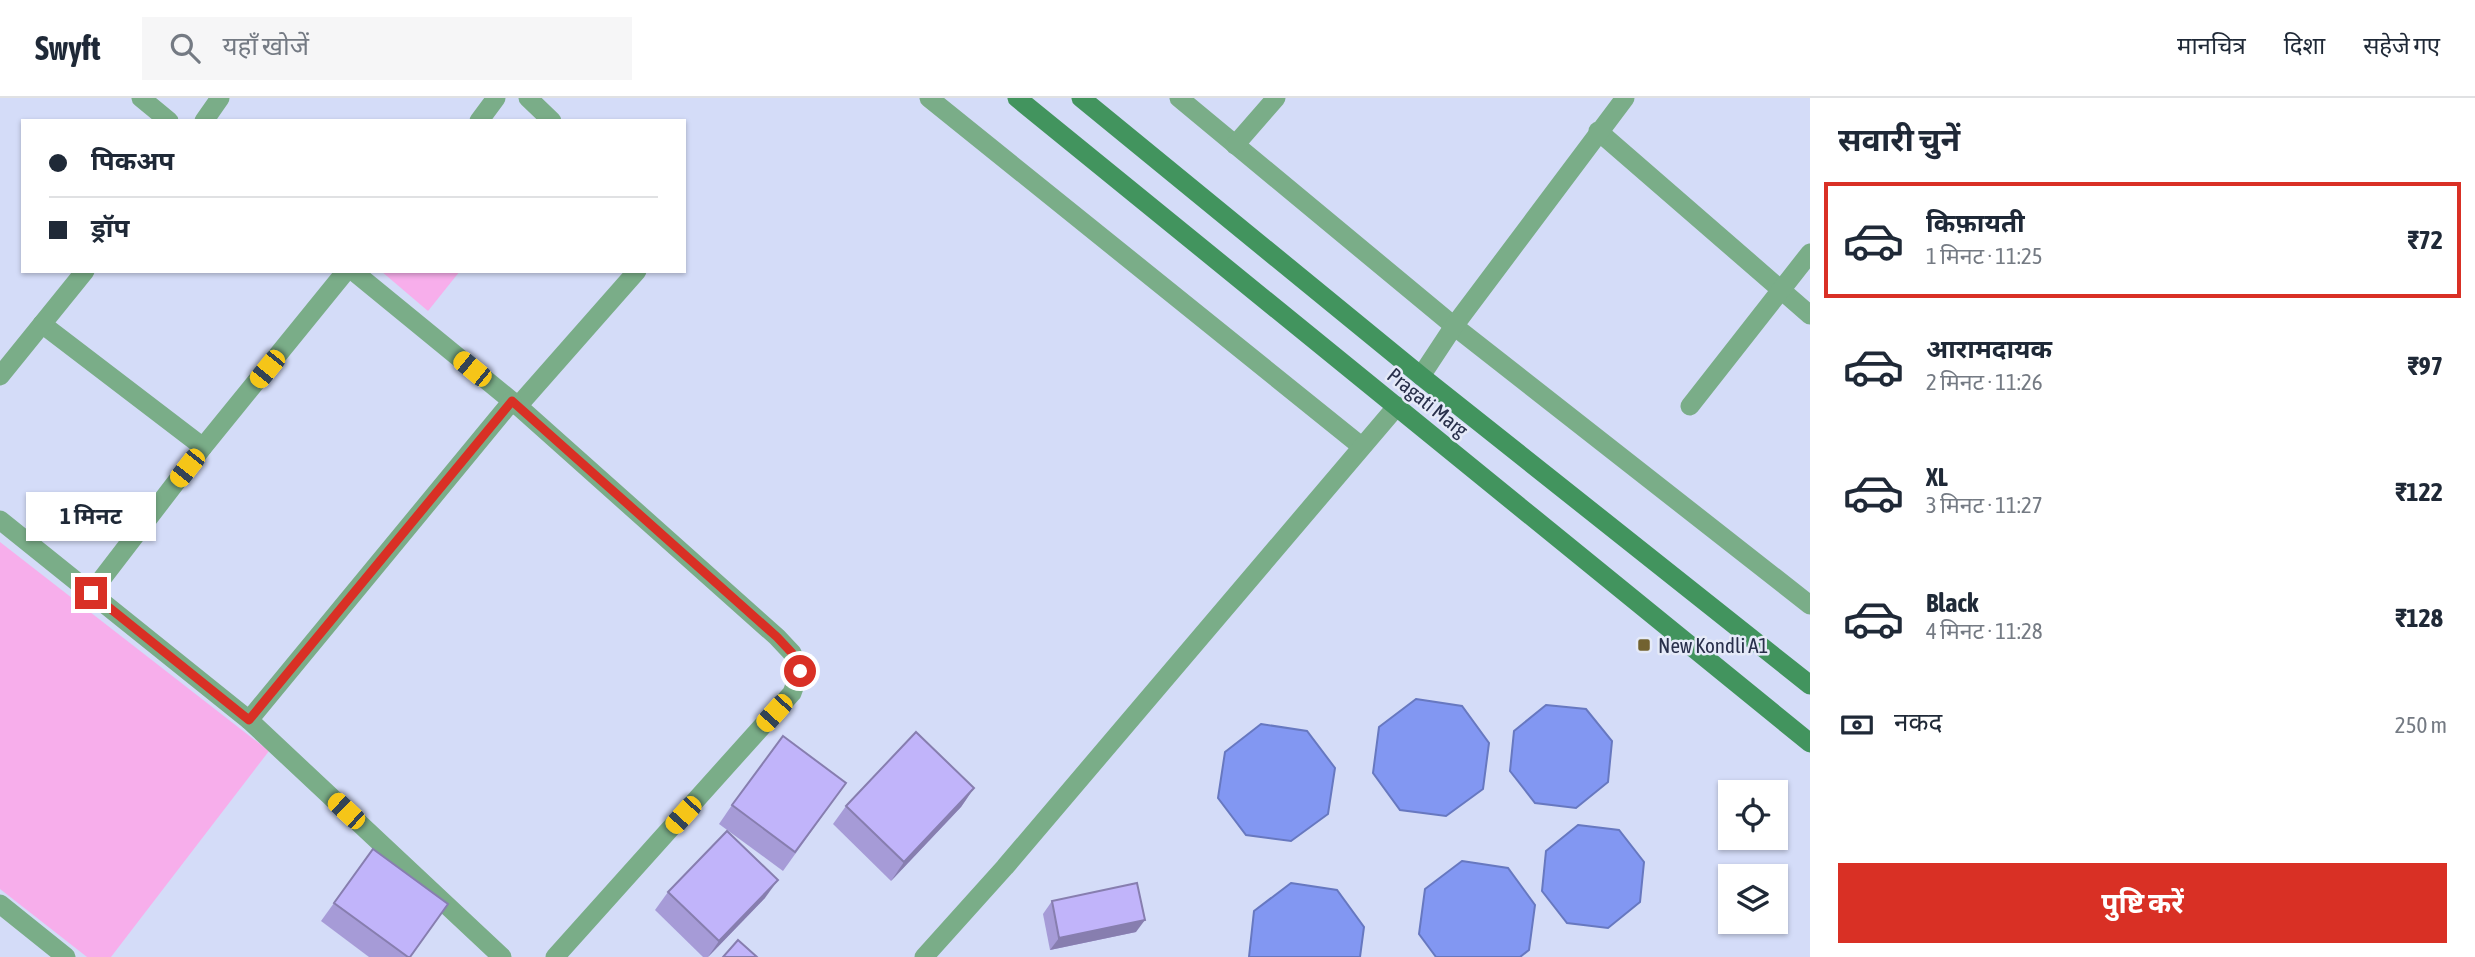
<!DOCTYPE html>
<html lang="hi">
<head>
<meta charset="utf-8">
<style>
	body { margin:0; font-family:"Asap Condensed","Noto Sans Devanagari",sans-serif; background:#f6f6f7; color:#1f2937; height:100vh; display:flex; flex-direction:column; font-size:26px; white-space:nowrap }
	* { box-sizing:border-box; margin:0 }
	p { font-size:23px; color:#747a83 }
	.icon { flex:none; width:38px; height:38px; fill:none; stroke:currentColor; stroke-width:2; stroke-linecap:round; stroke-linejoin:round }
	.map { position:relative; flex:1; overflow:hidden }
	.details { display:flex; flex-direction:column; background:#fff; width:665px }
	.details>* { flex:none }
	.guide { position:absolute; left:21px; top:21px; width:665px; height:154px; border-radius:0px; box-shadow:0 2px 5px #0004; display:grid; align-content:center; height:154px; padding:0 28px; background:#fff }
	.tools { position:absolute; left:1718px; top:682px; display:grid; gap:14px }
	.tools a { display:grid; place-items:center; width:70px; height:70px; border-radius:0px; background:#fff; box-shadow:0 2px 5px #0004; font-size:35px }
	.end { position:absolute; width:32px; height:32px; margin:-16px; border:9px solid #d93025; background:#fff; box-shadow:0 0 0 4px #fff }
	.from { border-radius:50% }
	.bubble { position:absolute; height:49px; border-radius:0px; background:#fff; box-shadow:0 2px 5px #0004; font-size:23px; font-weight:700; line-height:49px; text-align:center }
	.car { position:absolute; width:21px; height:42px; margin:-21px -10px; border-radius:9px; box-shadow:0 0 5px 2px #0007; background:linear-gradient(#f5c518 24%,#345 0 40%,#f5c518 0 76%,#345 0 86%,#f5c518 0) }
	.guide b { display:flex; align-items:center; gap:24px; height:66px; font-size:26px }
	.guide b+b { border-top:2px solid #e0e1e3 }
	.guide i { width:18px; height:18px; background:#1f2937 }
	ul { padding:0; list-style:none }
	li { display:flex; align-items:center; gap:21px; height:116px; margin:0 14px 10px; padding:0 14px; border:4px solid transparent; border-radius:0px }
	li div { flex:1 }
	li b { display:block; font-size:26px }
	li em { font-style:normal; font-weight:700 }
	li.on { border-color:#d93025 }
	li>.icon { width:63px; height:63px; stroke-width:1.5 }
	h2 { padding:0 28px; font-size:32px; line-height:84px }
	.pay { display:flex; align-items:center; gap:18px; height:77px; padding:0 28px; font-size:26px }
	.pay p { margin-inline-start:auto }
	.cta { display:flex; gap:14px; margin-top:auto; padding:14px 28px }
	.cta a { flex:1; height:80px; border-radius:0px; background:#d93025; color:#fff; font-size:28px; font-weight:700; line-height:80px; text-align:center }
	header { display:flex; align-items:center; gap:42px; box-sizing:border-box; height:98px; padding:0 35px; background:#fff; border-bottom:2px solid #e0e1e3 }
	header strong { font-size:33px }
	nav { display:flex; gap:38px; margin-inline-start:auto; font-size:24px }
	.search { width:490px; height:63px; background:#f6f6f7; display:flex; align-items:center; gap:18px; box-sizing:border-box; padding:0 24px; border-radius:0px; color:#747a83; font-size:26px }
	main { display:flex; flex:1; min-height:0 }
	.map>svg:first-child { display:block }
	.green { fill:#f7aeeb }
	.water { fill:#8297f2; stroke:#6778c0; stroke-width:2 }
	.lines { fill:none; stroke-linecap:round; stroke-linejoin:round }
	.minor { stroke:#7aad88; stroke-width:19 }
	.tertiary { stroke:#7aad88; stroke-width:19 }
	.secondary { stroke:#42945e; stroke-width:19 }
	.wall { fill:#a69bd7 }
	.shaded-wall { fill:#877eaf }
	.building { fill:#c1b4fa; stroke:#877eaf; stroke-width:2 }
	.route { stroke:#d93025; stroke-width:9 }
	.poi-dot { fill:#726230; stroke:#e5eaf8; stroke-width:2.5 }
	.labels { text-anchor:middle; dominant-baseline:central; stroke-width:5; stroke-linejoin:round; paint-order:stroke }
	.street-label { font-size:21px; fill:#29304b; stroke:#e5eaf8 }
	.poi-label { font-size:21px; fill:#29304b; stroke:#e5eaf8; text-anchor:start }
</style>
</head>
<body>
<header>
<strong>Swyft</strong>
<div class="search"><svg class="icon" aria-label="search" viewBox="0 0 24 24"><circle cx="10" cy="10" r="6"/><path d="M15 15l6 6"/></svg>यहाँ खोजें</div>
<nav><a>मानचित्र</a><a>दिशा</a><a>सहेजे गए</a></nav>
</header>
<main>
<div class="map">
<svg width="1810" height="859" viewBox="0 0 1810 859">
	<rect width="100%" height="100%" fill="#d4dcf8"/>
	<g class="green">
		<path d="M381,173h79l-32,40z"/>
		<path d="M0,444l269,209 -158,206h-24l-87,-68z"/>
	</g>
	<g class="water">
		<path d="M1416,601l46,7 27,37 -6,46 -37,27 -46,-6 -27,-37 6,-46z"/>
		<path d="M1546,607l40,4 26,32 -4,41 -32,26 -41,-5 -25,-32 4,-40z"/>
		<path d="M1261,626l46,7 28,37 -7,46 -37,27 -45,-6 -28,-37 7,-46z"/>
		<path d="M1578,727l41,5 25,32 -4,40 -32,26 -41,-5 -25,-32 4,-40z"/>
		<path d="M1462,763l46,7 27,37 -6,45 -9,7h-84l-17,-23 6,-45z"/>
		<path d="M1291,785l46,7 27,37 -4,30h-111l5,-46z"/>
	</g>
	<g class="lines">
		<g class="minor">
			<path d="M141,0l28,23"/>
			<path d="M528,0l24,23"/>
			<path d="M929,0l432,348"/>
			<path d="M1179,0l275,228 356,279"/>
			<path d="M204,23l16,-23"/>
			<path d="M479,23l17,-23"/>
			<path d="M1598,33l212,184"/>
			<path d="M1235,47l41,-47"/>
			<path d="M353,173l165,135 259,231 15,16 8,18 -8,22 -237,264"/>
			<path d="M42,226l161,123"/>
			<path d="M0,278l85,-105"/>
			<path d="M1421,278l33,-50 171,-228"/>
			<path d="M518,308l119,-135"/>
			<path d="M1690,308l120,-153"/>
			<path d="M0,422l249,200 263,-319"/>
			<path d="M91,495l112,-146 143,-176"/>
			<path d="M249,622l253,237"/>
			<path d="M0,806l66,53"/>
		</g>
		<path class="tertiary" d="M924,859l81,-90 392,-461"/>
		<g class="secondary">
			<path d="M1017,0l793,645"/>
			<path d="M1081,0l340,278 389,309"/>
		</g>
	</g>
	<g class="wall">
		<path d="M846,685l-63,88 -64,-47 13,-19z"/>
		<path d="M974,690l-13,19 -70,74 -58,-57 13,-18z"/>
		<path d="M373,751l38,108h-42l-48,-36z"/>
		<path d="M668,794l97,6 -57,59h-5l-48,-47z"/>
		<path d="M1052,803l84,31 -86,18 -7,-36z"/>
	</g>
	<g class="shaded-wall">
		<path d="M974,690l-13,19 -70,74 13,-19z"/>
		<path d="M778,782l-13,18 -57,59 11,-16z"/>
		<path d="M1145,822l-9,12 -86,18 9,-12z"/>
	</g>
	<g class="building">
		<path d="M916,634l58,56 -70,74 -58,-56z"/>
		<path d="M783,638l63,47 -51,69 -63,-47z"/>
		<path d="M727,733l51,49 -59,61 -51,-49z"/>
		<path d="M373,751l75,55 -38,53h-2l-74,-54z"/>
		<path d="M1137,785l8,37 -86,18 -7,-37z"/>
		<path d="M738,842l19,17h-34z"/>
	</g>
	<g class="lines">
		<path class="route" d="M91,495l158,127 263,-319 265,236 15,16 8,18"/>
	</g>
	<rect class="poi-dot" x="1637" y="540" width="14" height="14" rx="3.5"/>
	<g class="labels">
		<g class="street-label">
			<text transform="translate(1428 304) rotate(39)">Pragati Marg</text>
		</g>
		<g class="poi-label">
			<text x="1658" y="547">New Kondli A1</text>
		</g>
	</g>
</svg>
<div class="tools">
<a><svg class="icon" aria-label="locate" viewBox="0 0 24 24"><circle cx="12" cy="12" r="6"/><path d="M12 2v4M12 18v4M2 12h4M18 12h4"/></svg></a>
<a><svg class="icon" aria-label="layers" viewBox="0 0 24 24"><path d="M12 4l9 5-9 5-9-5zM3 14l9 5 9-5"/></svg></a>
</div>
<i class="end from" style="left:800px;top:573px"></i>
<i class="end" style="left:91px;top:495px"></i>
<div class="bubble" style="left:26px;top:394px;width:130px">1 मिनट</div>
<i class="car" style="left:267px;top:271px;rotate:219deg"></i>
<i class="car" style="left:472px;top:271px;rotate:309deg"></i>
<i class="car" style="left:187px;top:370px;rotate:218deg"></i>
<i class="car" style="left:774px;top:615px;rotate:222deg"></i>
<i class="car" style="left:346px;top:713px;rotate:313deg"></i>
<i class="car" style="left:683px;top:717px;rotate:222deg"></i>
<div class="guide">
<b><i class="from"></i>पिकअप</b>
<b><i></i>ड्रॉप</b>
</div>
</div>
<section class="details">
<h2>सवारी चुनें</h2>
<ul>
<li class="on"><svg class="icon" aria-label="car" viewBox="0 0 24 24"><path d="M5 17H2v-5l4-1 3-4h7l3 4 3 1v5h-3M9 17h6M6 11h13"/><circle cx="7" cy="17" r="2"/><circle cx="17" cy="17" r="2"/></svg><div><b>किफ़ायती</b><p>1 मिनट · 11:25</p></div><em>₹72</em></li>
<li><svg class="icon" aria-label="car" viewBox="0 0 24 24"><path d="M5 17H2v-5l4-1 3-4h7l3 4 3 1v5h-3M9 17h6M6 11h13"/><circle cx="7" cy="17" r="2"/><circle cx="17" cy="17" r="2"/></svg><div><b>आरामदायक</b><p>2 मिनट · 11:26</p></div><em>₹97</em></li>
<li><svg class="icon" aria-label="car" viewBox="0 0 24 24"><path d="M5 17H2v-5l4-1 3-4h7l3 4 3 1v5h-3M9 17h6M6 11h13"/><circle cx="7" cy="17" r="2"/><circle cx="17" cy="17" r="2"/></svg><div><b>XL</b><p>3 मिनट · 11:27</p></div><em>₹122</em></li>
<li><svg class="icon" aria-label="car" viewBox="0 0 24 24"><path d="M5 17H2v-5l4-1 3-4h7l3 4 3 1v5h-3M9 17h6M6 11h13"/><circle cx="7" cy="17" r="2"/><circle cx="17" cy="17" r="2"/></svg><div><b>Black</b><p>4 मिनट · 11:28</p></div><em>₹128</em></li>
</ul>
<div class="pay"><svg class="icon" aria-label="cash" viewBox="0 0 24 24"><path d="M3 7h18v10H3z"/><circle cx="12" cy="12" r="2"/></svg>नकद<p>250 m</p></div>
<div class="cta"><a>पुष्टि करें</a></div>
</section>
</main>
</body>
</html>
